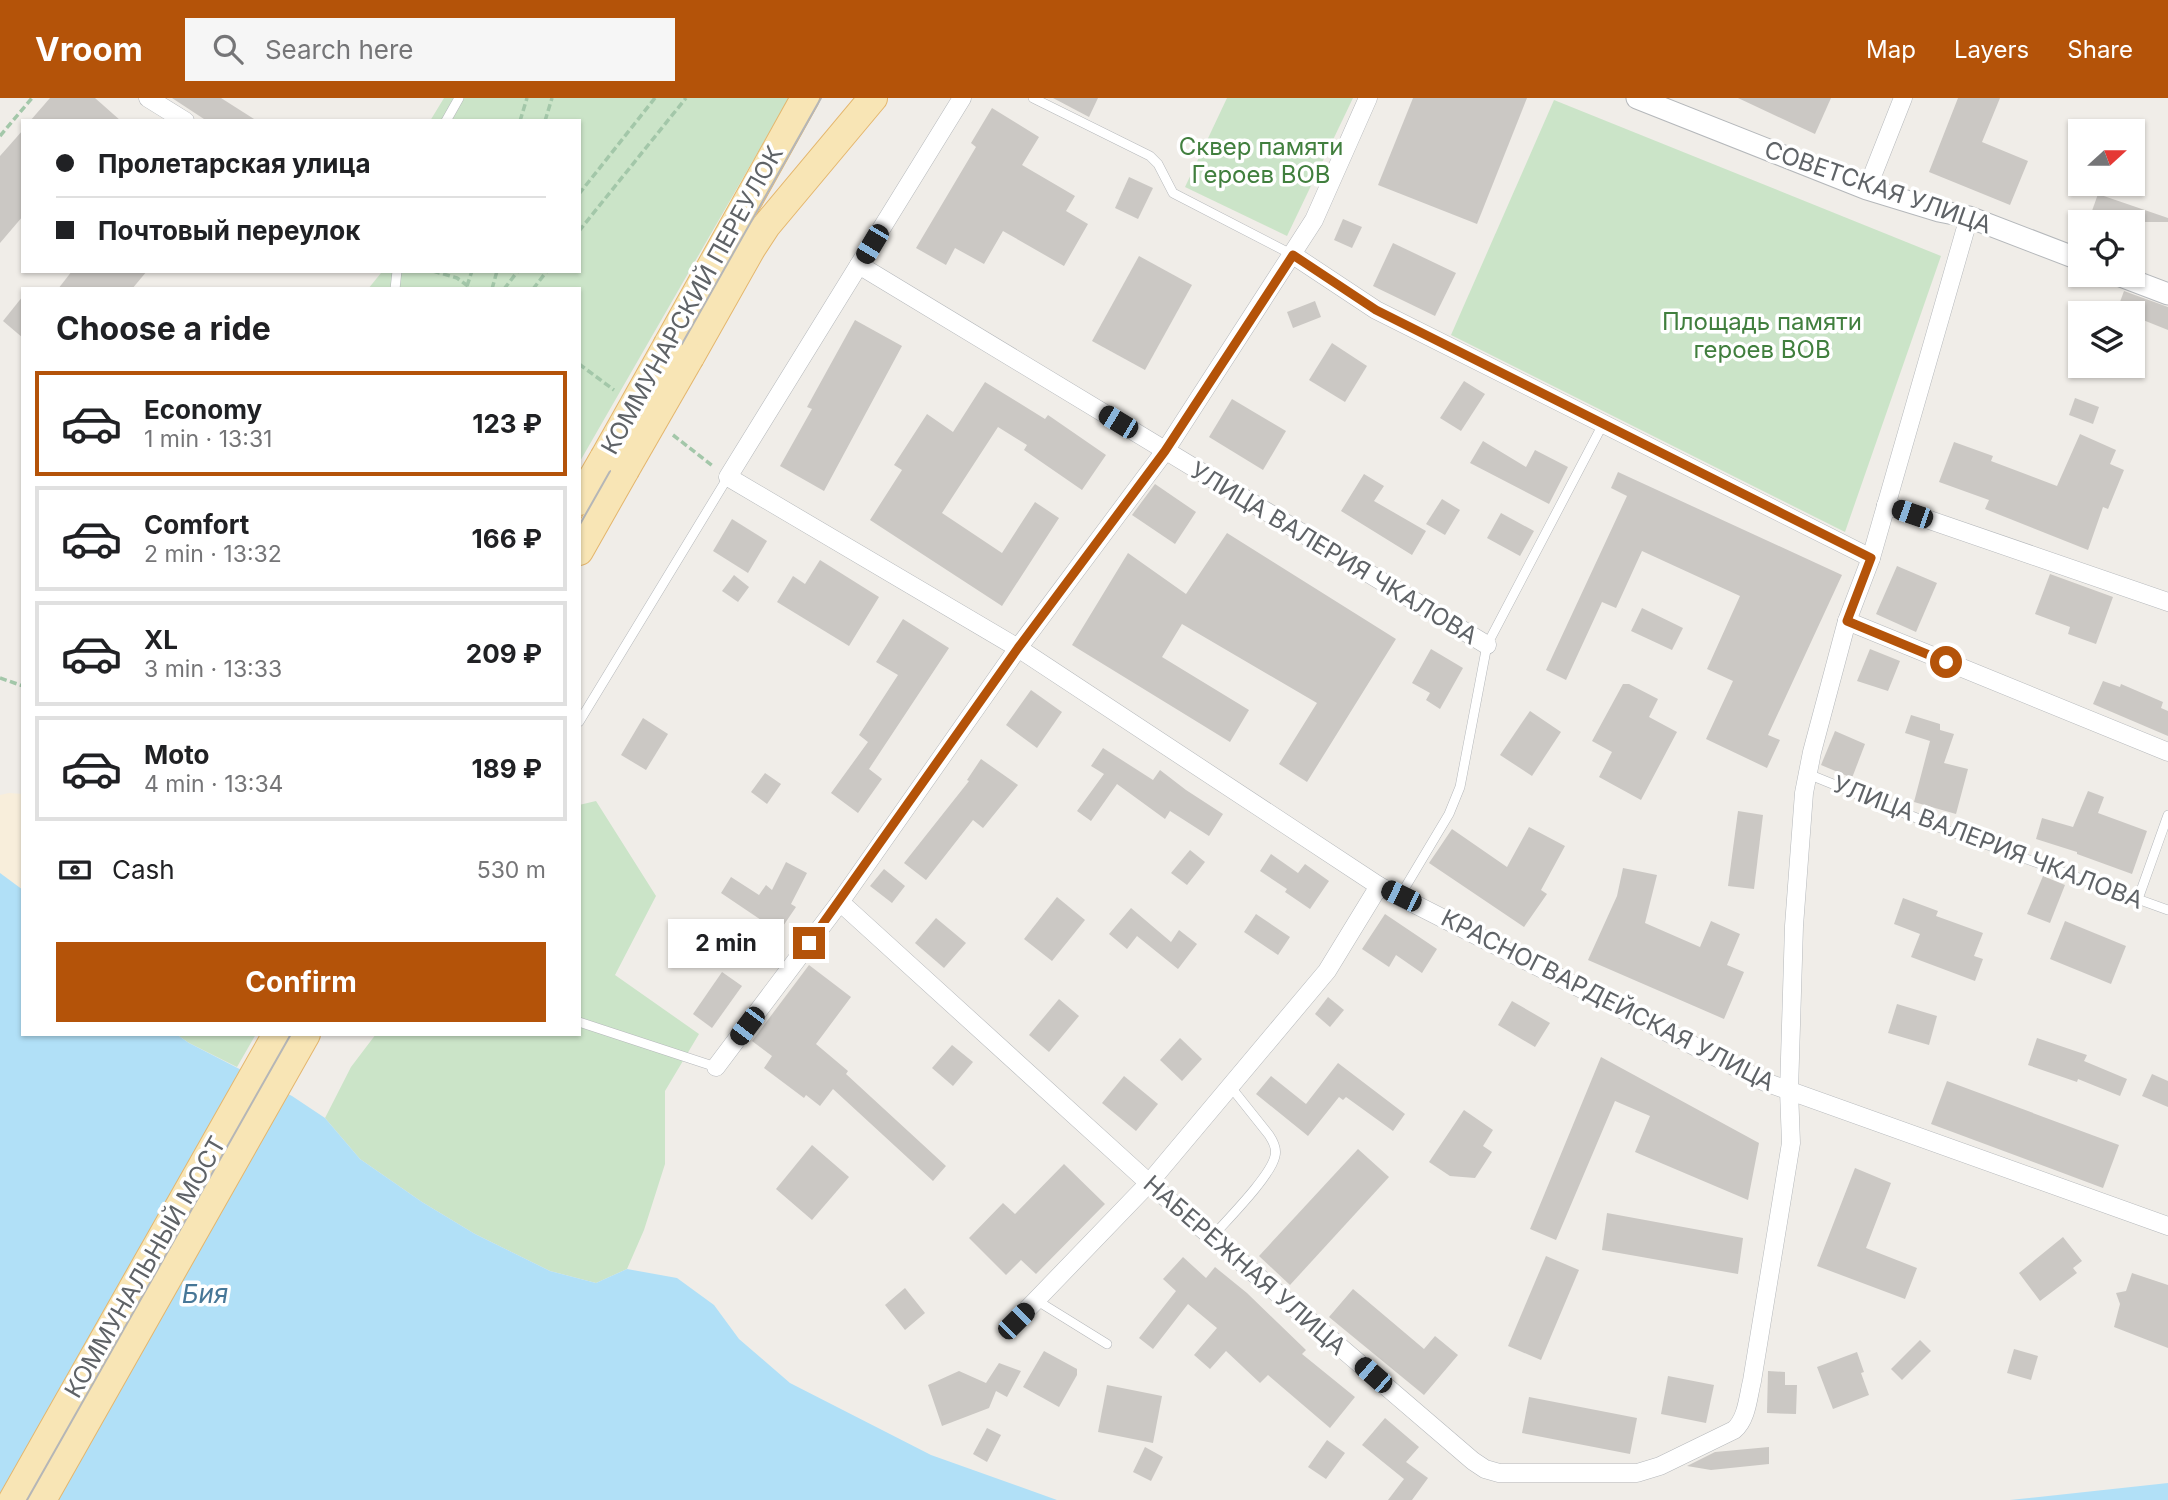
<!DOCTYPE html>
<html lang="en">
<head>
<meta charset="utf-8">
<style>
	body { margin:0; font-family:Inter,sans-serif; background:#f6f6f6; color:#202124; height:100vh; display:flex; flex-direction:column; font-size:26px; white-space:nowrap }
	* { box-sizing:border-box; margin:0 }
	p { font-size:23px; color:#757577 }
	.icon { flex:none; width:38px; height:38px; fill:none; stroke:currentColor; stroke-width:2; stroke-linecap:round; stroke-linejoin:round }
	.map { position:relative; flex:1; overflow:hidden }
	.details { position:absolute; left:21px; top:189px; width:560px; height:749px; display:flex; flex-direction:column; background:#fff; border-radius:0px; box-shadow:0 2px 5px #0004 }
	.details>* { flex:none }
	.guide { position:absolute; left:21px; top:21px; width:560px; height:154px; border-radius:0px; box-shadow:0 2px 5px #0004; display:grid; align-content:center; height:154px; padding:0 35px; background:#fff }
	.needle { width:46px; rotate:69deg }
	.controls { position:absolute; left:2068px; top:21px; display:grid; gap:14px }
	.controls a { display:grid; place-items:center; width:77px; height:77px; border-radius:0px; background:#fff; box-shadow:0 2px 5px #0004; font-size:35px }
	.end { position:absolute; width:32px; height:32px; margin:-16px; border:9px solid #b45309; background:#fff; box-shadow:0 0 0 4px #fff }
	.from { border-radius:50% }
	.bubble { position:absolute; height:49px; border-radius:0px; background:#fff; box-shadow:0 2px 5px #0004; font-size:23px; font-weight:700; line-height:49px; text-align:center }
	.car { position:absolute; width:21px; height:42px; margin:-21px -10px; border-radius:9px; box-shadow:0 0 5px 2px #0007; background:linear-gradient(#222 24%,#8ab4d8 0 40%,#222 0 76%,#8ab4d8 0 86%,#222 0) }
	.guide b { display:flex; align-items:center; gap:24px; height:66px; font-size:26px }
	.guide b+b { border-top:2px solid #e0e0e0 }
	.guide i { width:18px; height:18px; background:#202124 }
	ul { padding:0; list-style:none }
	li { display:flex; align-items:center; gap:21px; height:105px; margin:0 14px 10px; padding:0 21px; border:4px solid #e0e0e0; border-radius:0px }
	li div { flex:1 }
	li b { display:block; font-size:26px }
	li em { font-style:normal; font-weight:700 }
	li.selected { border-color:#b45309 }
	li>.icon { width:63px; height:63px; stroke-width:1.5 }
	h2 { padding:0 35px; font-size:32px; line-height:84px }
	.pay { display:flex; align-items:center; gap:18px; height:77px; padding:0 35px; font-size:26px }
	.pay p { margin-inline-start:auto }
	.button { display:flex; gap:14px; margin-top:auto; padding:14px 35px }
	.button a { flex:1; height:80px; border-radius:0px; background:#b45309; color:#fff; font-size:28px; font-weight:700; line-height:80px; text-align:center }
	header { display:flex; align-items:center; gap:42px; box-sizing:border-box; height:98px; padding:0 35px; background:#b45309; color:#fff }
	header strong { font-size:33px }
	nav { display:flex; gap:38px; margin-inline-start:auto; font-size:24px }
	.search { width:490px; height:63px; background:#f6f6f6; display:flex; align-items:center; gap:18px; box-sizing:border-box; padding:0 24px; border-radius:0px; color:#757577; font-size:26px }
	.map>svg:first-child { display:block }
	.green { fill:#cbe4c8 }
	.sand { fill:#f8eedb }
	.water { fill:#b1e0f7 }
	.building { fill:#cbc8c4 }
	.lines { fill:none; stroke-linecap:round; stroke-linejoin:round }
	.service-casing { stroke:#b5b8bb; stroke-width:10 }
	.minor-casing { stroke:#b5b8bb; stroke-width:19 }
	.tertiary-casing { stroke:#b5b8bb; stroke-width:23 }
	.primary-casing { stroke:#e4b66d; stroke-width:30 }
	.path { stroke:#a3c7a9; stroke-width:3.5; stroke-dasharray:7 3.5; stroke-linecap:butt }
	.service { stroke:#fff; stroke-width:9 }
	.minor { stroke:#fff; stroke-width:18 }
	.tertiary { stroke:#fff; stroke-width:21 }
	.primary { stroke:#f8e5b5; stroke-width:28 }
	.tram { stroke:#b5b6b7; stroke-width:2 }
	.primary-bridge-casing { stroke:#e4b66d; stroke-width:30; stroke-linecap:butt }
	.primary-bridge { stroke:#f8e5b5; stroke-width:28 }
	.route { stroke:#b45309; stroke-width:9 }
	.labels { text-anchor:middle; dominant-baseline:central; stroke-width:7; stroke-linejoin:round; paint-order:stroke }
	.park-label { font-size:24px; fill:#417f3e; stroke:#fff }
	.street-label { font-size:24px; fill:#5f6367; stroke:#fff }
	.water-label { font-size:26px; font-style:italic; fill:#477797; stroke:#fff }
</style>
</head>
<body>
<header>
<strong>Vroom</strong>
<div class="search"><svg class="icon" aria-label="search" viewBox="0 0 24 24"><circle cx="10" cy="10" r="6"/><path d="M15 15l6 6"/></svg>Search here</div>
<nav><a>Map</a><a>Layers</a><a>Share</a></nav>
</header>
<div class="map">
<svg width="2168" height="1402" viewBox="0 0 2168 1402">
	<rect width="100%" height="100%" fill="#f0ede8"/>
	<g class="green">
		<path d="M444,0h345l-210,365v-174h-211l13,-16 -2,-2h200v-150h-149z"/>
		<path d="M1227,0h126l-66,138 -102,-49z"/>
		<path d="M1554,2l387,156 -96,276 -394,-197z"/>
		<path d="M596,703l60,95 -41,79 84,59 -34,57v73l-21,66 -17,39 -31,14 -46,-12 -75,-37 -53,-32 -62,-43 -35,-41 26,-51 25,-33h203v-229z"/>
		<path d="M176,936h80l-19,33 -48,-24z"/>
	</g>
	<path class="sand" d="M9,695l14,1v96l-23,-17v-78z"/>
	<g class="water">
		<path d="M0,775l23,17v144h153l13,9 103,53 33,22 35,41 62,43 53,32 75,37 46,12 31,-14 50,9 37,27 25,34 51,44 141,72 126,45h-1057z"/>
		<path d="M2168,1385v17h-158z"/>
	</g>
	<g class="building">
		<path d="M50,0h45l26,23h-91z"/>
		<path d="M172,0h49l36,23h-50z"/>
		<path d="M1053,0h45l-9,19z"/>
		<path d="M1413,0h114l-50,126 -99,-39z"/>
		<path d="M1738,0h93l-16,36z"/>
		<path d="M1958,0h42l-18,44 46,19 -18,44 -81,-33z"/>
		<path d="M992,10l47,29 -17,28 53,31 -9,15 22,13 -24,42 -61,-35 -19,33 -29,-16 -9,17 -30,-17 60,-101 -5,-4z"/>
		<path d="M23,32v86l-23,27v-87z"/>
		<path d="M1129,79l24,11 -15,31 -23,-11z"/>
		<path d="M2098,96l70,24v4h-80z"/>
		<path d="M1343,121l19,8 -10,21 -18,-8z"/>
		<path d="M1393,145l63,30 -21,43 -62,-30z"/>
		<path d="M1139,158l53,29 -47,85 -53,-29z"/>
		<path d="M72,173h75l-15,18h-74z"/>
		<path d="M2124,193l44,16v23l-35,-14v-3l-16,-3z"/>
		<path d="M23,198v42l-20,-17z"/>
		<path d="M1315,203l6,16 -28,11 -6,-16z"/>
		<path d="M855,222l47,26 -78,145 -44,-25 32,-57 -5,-2z"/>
		<path d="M1332,245l35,23 -22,36 -36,-22z"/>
		<path d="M1464,283l21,13 -24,37 -21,-13z"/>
		<path d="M985,284l60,37 3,-4 58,40 -24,35 -58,-40 3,-5 -29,-18 -56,86 60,40 33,-51 24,16 -57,88 -132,-86 32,-50 -8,-5 33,-51 26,18z"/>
		<path d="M2075,300l24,9 -6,17 -24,-9z"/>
		<path d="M1232,301l54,32 -23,39 -54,-33z"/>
		<path d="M2080,336l36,16 -6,14 14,6 -16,39 -5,-2 -15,43 -103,-41 4,-9 -50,-18 15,-40 39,14 -2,5 66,25z"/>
		<path d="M1483,343l43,26 9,-17 33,17 -19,37 -79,-41z"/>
		<path d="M1618,374l224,103 -74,160 12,5 -13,28 -61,-29 27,-58 -26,-12 33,-73 -98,-45 -26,57 -14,-6 -36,78 -20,-10 81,-174 -16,-8z"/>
		<path d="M1364,376l20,12 -10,15 52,30 -14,24 -71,-44z"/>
		<path d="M1155,386l41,28 -21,32 -43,-29z"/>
		<path d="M1442,401l18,11 -15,25 -19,-11z"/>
		<path d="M1501,415l33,18 -14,25 -33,-18z"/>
		<path d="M732,421l35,22 -19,32 -35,-22z"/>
		<path d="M1227,435l169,106 -89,143 -28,-18 38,-61 -135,-79 -20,33 87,53 -19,32 -158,-97 56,-92 58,41z"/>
		<path d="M820,462l59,37 -30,49 -72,-44 16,-26 12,8z"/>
		<path d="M1897,468l40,17 -21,49 -40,-18z"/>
		<path d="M2050,476l63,23 -17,47 -28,-10 2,-7 -35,-13z"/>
		<path d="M734,477l15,12 -11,15 -16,-11z"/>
		<path d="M1642,510l41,20 -11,22 -41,-19z"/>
		<path d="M903,521l46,29 -80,121 13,10 -24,34 -27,-20 37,-51 -9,-7 39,-60 -22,-13z"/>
		<path d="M1431,551l32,19 -23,41 -14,-9 4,-7 -18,-10z"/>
		<path d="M1870,551l30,12 -12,30 -31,-10z"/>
		<path d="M2103,583l17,6 1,-3 42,18 -2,6 7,3v25l-75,-32z"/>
		<path d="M1623,586h6l29,15 -9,18 28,15 -36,68 -42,-23 13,-25 -20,-11z"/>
		<path d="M1031,592l31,22 -25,36 -31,-23z"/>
		<path d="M1530,613l31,21 -29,44 -32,-21z"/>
		<path d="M1911,617l29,9v6l14,4 -10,29 24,6 -12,45 -42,-12 16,-61 -25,-8z"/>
		<path d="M643,620l25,16 -22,36 -25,-15z"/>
		<path d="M1835,633l30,13 -13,34 -31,-13z"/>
		<path d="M1103,650l50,32 7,-10 26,20 37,24 -14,22 -39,-25 -5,8 -48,-35 -26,37 -14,-10 27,-37 -13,-8z"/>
		<path d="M981,661l37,26 -35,43 -10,-8 -47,60 -22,-17 65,-82 -2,-1z"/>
		<path d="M765,675l16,11 -14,20 -16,-12z"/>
		<path d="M2088,693l16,6 -6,16 49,18 -15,43 -55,-20v-2l-41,-13 6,-21 31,9z"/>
		<path d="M1738,713l25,4 -9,74 -26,-3z"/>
		<path d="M1529,729l36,19 -24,44 6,4 -23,33 -95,-64 23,-34 55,38z"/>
		<path d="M1190,752l15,12 -18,23 -16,-12z"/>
		<path d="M1271,756l27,19 7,-9 24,17 -19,28 -25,-17 2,-3 -27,-18z"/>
		<path d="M786,764l21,11 -16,31 5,3 -17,25 -58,-39 10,-16 28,18 7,-10 6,5z"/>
		<path d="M1623,770l34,7 -12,48 55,24 11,-26 29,13 -13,31 17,7 -20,47 -136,-59 29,-64z"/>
		<path d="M884,771l21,17 -13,17 -22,-17z"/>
		<path d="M2043,778l22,9 -15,38 -23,-9z"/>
		<path d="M1057,799l28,23 -33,41 -28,-22z"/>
		<path d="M1903,800l35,13 -2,5 47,17 -9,23 9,3 -8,22 -64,-24 9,-23 -26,-10z"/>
		<path d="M1131,810l40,34 8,-12 18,14 -19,25 -41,-33 -10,13 -18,-15z"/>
		<path d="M1256,816l34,23 -12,18 -34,-23z"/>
		<path d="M1385,816l52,35 -15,24 -26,-18 -7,12 -27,-18z"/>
		<path d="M936,820l30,25 -22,25 -29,-25z"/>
		<path d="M2065,823l61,25 -15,38 -61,-25z"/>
		<path d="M809,867l42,32 -35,47 32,27 -2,3 100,92 -13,15 -100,-92 -13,17 -14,-11 -2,3 -40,-30 8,-12 -20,-15z"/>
		<path d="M722,874l20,14 -30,42 -19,-14z"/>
		<path d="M1328,899l16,13 -14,17 -15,-13z"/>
		<path d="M1059,901l20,17 -30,36 -20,-17z"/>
		<path d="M1512,903l38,22 -15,24 -37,-22z"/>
		<path d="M1897,906l40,12 -8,29 -41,-12z"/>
		<path d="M1180,940l22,21 -20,22 -22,-21z"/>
		<path d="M2037,940l50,17 -3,6 43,18 -7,17 -42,-17 -1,3 -49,-17z"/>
		<path d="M952,947l21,17 -20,24 -21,-18z"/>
		<path d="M1601,959l158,86 -11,57 -113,-48 15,-36 -35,-15 -59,139 -26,-11z"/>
		<path d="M1338,965l67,51 -12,17 -47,-34 -3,3 -4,-3 -31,39 -52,-42 15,-18 35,28z"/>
		<path d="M2152,976l16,7v26l-26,-11z"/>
		<path d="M1124,978l34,28 -22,27 -34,-28z"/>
		<path d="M1947,983l172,64 -16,43 -172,-64z"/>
		<path d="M1464,1012l29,20 -10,16 9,6 -17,26 -25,-2 -21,-14z"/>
		<path d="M812,1047l37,32 -37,43 -36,-31z"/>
		<path d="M1358,1051l31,28 -99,108 -31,-29z"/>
		<path d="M1064,1066l41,40 -69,70 -15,-14 -15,15 -37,-37 34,-35 12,11z"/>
		<path d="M1855,1070l36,15 -25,65 51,20 -12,31 -88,-33z"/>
		<path d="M1607,1115l136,25 -5,36 -136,-24z"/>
		<path d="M2063,1139l19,24 -9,7 4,5 -37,28 -21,-28z"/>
		<path d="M1546,1158l33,14 -38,90 -33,-14z"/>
		<path d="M1183,1159l23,21 9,-11 32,26 59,57 -4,4 53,43 -25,31 -62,-53 -8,8 -34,-32 -16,18 -16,-14 23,-27 -29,-24 -35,45 -14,-11 37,-47 -13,-12z"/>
		<path d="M2132,1175l36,12v63l-54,-21 6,-23 -4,-11 10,-2z"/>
		<path d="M905,1190l20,25 -20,17 -20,-25z"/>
		<path d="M1353,1191l71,60 11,-13 23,19 -34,40 -95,-78z"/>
		<path d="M1920,1242l11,11 -29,29 -11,-11z"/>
		<path d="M2014,1251l24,7 -7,24 -24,-7z"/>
		<path d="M1044,1253l33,18v6l-18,32 -36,-20z"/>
		<path d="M1857,1254l7,20 -3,1 8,22 -36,14 -16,-42z"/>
		<path d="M999,1265l22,8 -14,26 -11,-6 -7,17 -47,18 -14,-41 31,-14 27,12z"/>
		<path d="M1768,1273l17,1v13h12l-1,29 -29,-1z"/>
		<path d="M1668,1278l46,9 -8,38 -45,-9z"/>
		<path d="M1107,1287l55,11 -9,47 -55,-11z"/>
		<path d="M1529,1299l108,21 -7,36 -108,-21z"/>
		<path d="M1385,1320l34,29 -13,15 22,16 -16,22h-24l16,-21 -42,-34z"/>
		<path d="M987,1330l14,7 -14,27 -14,-8z"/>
		<path d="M1327,1342l18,13 -19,26 -18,-12z"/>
		<path d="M1145,1349l18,10 -12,24 -18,-9z"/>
		<path d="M1769,1349v17l-58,6 -24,-4 28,-14z"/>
	</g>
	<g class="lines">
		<defs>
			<g id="service">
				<path d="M1033,0l117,58 8,8 15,29 120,62"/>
				<path d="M446,23l13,-23"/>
				<path d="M395,191l2,-18"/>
				<path d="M579,624l149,-245"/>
				<path d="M1808,676l138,56 222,80"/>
				<path d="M1400,798l49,-82 11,-27 27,-142 116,-221"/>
				<path d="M2138,801l30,-84"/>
				<path d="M579,924l137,45"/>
				<path d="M1212,1139c15,-17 59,-61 63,-81 2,-7 -2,-15 -6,-21l-39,-49"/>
				<path d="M1036,1202l71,44"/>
			</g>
			<g id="minor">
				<path d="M148,0l37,23"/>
				<path d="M962,0l-234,379 290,171 361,238 386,196 403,144"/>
				<path d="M1867,91l36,-91"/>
				<path d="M1293,157l83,55 495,248"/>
				<path d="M859,167l628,380"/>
				<path d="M1886,407l282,97"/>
				<path d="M1847,523l321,131"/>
				<path d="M840,804l309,281 324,278 12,8 14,4h138l23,-7 74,-36c13,-11 14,-33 18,-49l39,-238 -2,-52 5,-165 10,-133 8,-41 35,-131 24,-63 98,-341"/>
				<path d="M716,969l124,-165 178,-254 147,-197 149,-231 54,-122"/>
				<path d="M1016,1223l133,-138 178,-212 52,-85"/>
			</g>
			<g id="tertiary">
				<path d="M1637,0l230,91 72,22 30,6 112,43"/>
				<path d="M2118,177l50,19"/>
			</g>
			<g id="primary">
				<path d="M668,246l137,-246"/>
				<path d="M690,259l61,-108 15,-23 107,-128"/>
				<path d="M579,403l25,-43"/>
				<path d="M579,453l46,-81"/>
				<path d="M13,1402l264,-466"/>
				<path d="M42,1402l264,-466"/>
			</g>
		</defs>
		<use href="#service" class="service-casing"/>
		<use href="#minor" class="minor-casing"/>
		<use href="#tertiary" class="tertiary-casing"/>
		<use href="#primary" class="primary-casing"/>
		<g class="path">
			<path d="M520,23l7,-23"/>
			<path d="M545,23l7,-23"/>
			<path d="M0,38l32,-38"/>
			<path d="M579,96l76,-96"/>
			<path d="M579,133l107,-133"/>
			<path d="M433,173l24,7 15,11"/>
			<path d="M467,188l5,-15"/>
			<path d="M492,191l5,-18"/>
			<path d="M504,191l14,-18"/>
			<path d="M533,191l14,-18"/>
			<path d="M579,266l35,26"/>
			<path d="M673,337l41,32"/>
			<path d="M0,580l23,8"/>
		</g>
		<use href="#service" class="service"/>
		<use href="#minor" class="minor"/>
		<use href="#tertiary" class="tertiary"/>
		<use href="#primary" class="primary"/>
		<g class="tram">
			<path d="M579,428l242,-428"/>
			<path d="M27,1402l264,-466"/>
		</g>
		<defs>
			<g id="primary-bridge">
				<path d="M604,360l64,-114"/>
				<path d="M625,372l65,-113"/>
			</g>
		</defs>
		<use href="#primary-bridge" class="primary-bridge-casing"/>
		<use href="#primary-bridge" class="primary-bridge"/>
	</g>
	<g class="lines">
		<path class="route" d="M809,845l209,-295 147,-197 128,-196 83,55 495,248 -24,63 99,41"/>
	</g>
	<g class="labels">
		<g class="park-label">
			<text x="1261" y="48">Сквер памяти<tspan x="1261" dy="28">Героев ВОВ</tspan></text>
			<text x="1762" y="223">Площадь памяти<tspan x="1762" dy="28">героев ВОВ</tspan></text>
		</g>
		<g class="street-label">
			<text transform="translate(1878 89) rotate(19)">СОВЕТСКАЯ УЛИЦА</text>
			<text transform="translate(692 202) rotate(-61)">КОММУНАРСКИЙ ПЕРЕУЛОК</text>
			<text transform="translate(1334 455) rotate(31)">УЛИЦА ВАЛЕРИЯ ЧКАЛОВА</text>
			<text transform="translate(1988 744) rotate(21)">УЛИЦА ВАЛЕРИЯ ЧКАЛОВА</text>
			<text transform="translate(1608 902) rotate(27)">КРАСНОГВАРДЕЙСКАЯ УЛИЦА</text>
			<text transform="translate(1245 1167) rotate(41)">НАБЕРЕЖНАЯ УЛИЦА</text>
			<text transform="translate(145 1169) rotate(-60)">КОММУНАЛЬНЫЙ МОСТ</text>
		</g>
		<g class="water-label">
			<text x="205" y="1195">Бия</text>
		</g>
	</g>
</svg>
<div class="controls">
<a><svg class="needle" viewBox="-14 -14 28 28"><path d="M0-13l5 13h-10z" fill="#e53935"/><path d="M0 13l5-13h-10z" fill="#757577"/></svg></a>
<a><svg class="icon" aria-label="locate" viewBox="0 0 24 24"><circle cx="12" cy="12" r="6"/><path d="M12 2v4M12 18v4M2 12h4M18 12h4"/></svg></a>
<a><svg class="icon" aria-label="layers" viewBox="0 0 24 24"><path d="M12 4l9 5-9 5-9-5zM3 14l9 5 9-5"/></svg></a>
</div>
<i class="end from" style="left:1946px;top:564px"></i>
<i class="end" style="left:809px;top:845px"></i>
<div class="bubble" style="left:668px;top:821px;width:116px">2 min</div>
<i class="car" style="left:872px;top:146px;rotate:211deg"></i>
<i class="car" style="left:1118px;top:324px;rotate:301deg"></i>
<i class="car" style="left:1912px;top:416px;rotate:289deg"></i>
<i class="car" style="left:1401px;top:798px;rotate:296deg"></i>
<i class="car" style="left:747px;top:928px;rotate:217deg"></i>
<i class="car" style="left:1016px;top:1223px;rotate:45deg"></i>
<i class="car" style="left:1373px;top:1277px;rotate:311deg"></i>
<div class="guide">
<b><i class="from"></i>Пролетарская улица</b>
<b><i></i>Почтовый переулок</b>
</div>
<section class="details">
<h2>Choose a ride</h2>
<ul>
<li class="selected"><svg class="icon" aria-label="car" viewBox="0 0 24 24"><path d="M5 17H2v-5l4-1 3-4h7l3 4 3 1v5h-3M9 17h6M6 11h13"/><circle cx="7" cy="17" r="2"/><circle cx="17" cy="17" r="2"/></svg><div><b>Economy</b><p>1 min · 13:31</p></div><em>123 ₽</em></li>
<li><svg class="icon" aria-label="car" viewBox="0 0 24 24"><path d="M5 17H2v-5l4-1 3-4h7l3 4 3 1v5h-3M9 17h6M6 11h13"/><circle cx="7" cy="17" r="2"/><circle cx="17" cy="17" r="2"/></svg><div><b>Comfort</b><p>2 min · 13:32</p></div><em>166 ₽</em></li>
<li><svg class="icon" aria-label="car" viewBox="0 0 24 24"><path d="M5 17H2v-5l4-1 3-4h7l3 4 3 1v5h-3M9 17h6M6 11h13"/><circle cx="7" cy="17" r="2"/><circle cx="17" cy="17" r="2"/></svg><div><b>XL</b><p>3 min · 13:33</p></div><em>209 ₽</em></li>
<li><svg class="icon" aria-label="car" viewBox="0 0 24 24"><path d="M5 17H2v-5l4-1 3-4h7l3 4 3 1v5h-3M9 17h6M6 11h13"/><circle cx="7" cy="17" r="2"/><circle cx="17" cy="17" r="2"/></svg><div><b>Moto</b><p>4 min · 13:34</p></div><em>189 ₽</em></li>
</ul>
<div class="pay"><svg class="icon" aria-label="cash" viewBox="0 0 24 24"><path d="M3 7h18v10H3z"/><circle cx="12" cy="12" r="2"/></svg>Cash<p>530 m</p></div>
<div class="button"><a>Confirm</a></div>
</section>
</div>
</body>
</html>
